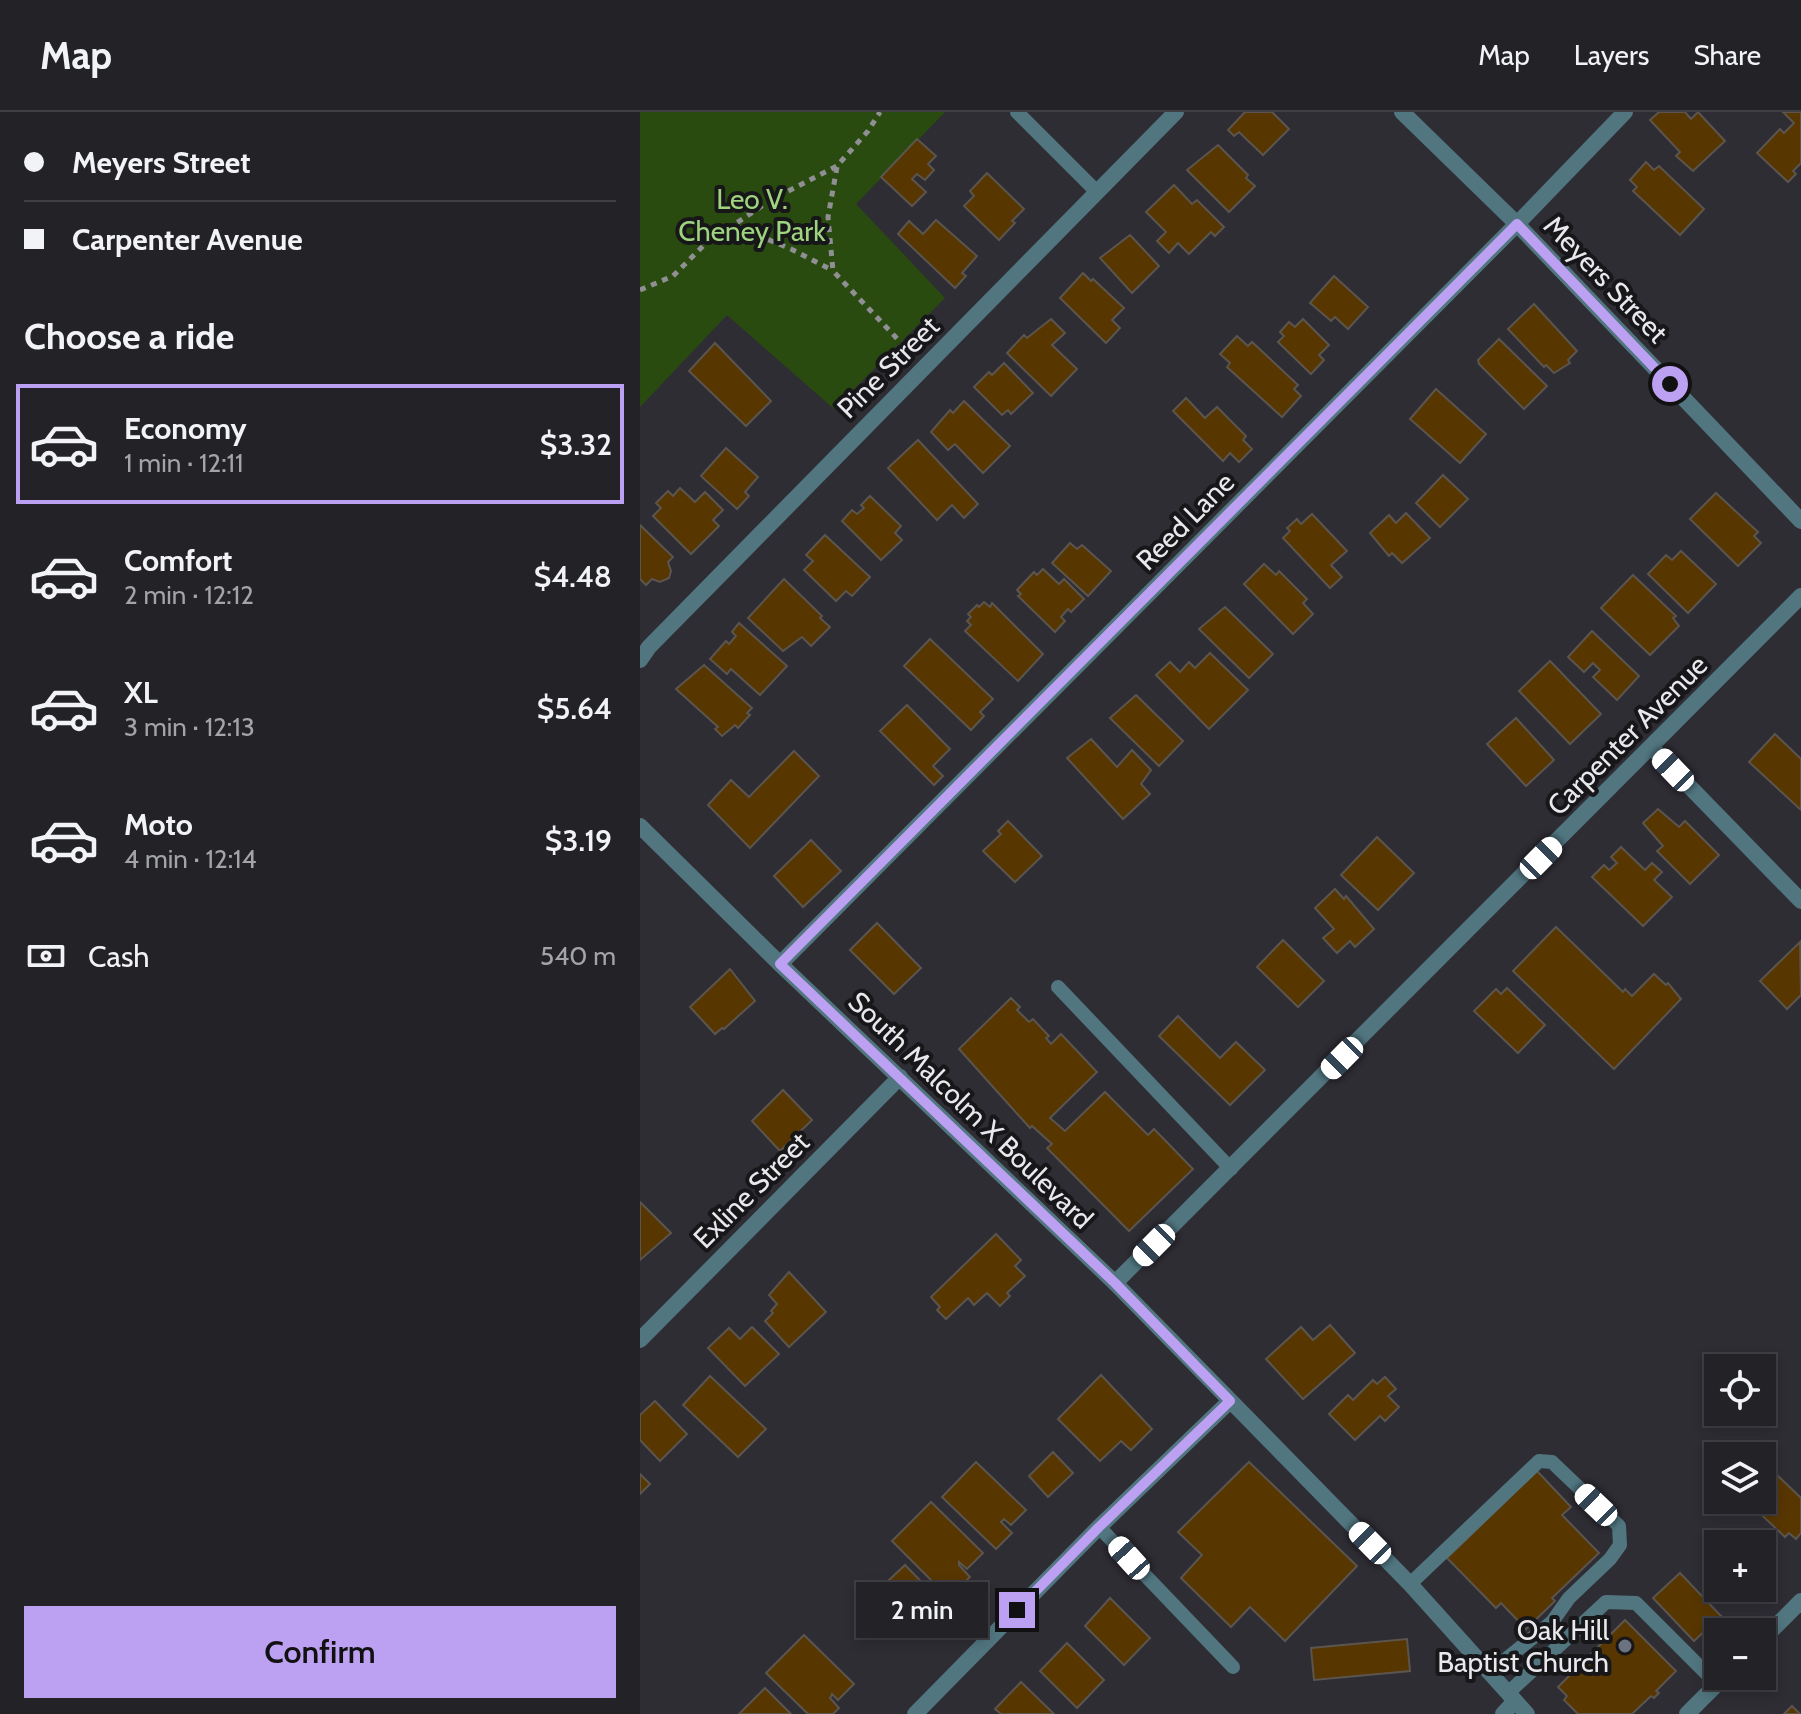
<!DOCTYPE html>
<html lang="en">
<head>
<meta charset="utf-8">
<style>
	body { margin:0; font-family:Cabin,sans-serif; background:#2f2f33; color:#f1f3f6; height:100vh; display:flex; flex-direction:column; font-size:30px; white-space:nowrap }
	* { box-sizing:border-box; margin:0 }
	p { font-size:26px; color:#a3a4a7 }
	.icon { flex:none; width:44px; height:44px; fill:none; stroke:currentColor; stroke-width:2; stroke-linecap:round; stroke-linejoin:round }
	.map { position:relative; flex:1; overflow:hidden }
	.side { display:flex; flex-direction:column; background:#232227; width:640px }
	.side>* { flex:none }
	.guide { display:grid; align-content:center; height:176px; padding:0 24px; background:#232227 }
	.buttons { position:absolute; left:1064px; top:1242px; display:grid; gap:16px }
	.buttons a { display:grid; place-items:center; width:72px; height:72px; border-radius:0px; background:#232227; box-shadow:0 4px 12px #0003,0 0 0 2px #403f44; font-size:40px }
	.end { position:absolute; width:36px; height:36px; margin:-18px; border:10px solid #bca0f2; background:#111; box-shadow:0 0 0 4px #111 }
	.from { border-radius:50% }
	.bubble { position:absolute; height:56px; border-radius:0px; background:#232227; box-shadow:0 4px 12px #0003,0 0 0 2px #403f44; font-size:26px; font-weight:600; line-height:56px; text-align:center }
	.car { position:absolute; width:24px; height:48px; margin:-24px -12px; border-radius:10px; box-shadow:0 0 6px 2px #0007; background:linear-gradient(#fff 24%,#345 0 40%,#fff 0 76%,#345 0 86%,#fff 0) }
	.guide b { display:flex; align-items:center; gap:28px; height:76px; font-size:30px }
	.guide b+b { border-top:2px solid #403f44 }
	.guide i { width:20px; height:20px; background:#f1f3f6 }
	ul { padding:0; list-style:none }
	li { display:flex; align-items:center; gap:24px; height:120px; margin:0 16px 12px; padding:0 8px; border:4px solid transparent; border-radius:0px }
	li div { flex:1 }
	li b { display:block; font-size:30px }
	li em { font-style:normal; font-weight:600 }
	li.current { border-color:#bca0f2 }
	li>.icon { width:72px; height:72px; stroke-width:1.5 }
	h2 { padding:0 24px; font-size:36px; line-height:96px }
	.pay { display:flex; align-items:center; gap:20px; height:88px; padding:0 24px; font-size:30px }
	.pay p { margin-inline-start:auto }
	.cta { display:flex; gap:16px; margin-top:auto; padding:16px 24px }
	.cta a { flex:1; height:92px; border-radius:0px; background:#bca0f2; color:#111; font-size:32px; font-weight:600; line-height:92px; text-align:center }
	header { display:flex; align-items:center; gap:48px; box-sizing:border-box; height:112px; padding:0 40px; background:#232227; border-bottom:2px solid #403f44 }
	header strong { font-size:38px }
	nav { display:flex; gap:44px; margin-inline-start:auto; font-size:28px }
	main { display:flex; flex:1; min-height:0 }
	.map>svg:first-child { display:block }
	.green { fill:#2a4b0f }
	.building { fill:#573600; stroke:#5b554e; stroke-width:2 }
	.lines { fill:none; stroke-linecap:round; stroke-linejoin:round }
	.path { stroke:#908f94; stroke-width:5; stroke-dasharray:6 6; stroke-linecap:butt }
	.service { stroke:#517680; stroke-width:14 }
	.minor { stroke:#517680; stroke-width:16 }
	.tertiary { stroke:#517680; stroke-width:16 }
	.route { stroke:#bca0f2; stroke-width:10 }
	.worship-dot { fill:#6b7280; stroke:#171619; stroke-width:3 }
	.labels { text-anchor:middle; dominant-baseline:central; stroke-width:8; stroke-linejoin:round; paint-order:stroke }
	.park-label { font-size:28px; fill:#9fd47e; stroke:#171619 }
	.street-label { font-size:28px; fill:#e9e8ec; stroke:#171619 }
	.poi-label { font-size:28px; fill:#e9e8ec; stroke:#171619; text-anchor:end }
</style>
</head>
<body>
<header>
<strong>Map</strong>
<nav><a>Map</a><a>Layers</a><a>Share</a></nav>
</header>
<main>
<section class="side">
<div class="guide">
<b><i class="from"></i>Meyers Street</b>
<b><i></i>Carpenter Avenue</b>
</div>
<h2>Choose a ride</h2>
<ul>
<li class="current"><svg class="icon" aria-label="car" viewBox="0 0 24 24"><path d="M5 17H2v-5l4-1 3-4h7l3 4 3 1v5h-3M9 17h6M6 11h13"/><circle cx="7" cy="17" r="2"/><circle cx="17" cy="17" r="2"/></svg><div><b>Economy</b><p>1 min · 12:11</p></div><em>$3.32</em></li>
<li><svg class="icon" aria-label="car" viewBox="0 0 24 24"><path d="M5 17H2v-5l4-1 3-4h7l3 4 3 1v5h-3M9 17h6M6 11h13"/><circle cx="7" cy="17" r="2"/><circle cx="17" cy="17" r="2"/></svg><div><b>Comfort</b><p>2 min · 12:12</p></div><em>$4.48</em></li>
<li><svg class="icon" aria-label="car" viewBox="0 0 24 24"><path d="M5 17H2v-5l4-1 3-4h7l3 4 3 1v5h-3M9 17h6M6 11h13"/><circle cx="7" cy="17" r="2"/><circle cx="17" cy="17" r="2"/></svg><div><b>XL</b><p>3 min · 12:13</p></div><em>$5.64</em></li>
<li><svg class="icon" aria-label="car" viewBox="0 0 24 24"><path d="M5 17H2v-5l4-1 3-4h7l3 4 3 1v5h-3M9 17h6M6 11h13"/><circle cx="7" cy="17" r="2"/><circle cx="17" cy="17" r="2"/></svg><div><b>Moto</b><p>4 min · 12:14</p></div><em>$3.19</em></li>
</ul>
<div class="pay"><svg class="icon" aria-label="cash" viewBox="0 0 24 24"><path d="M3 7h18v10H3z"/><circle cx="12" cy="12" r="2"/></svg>Cash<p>540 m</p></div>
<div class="cta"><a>Confirm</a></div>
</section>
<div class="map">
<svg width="1161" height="1602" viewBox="0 0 1161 1602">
	<rect width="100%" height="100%" fill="#2f2d34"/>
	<path class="green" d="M0,0h305l-89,92 89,94 -111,111 -107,-94 -87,92z"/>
	<g class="building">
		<path d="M605,0h27l17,17 -26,26 -24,-23 -5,4 -6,-6z"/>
		<path d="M1019,0h26l6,7 7,-7 27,29 -32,30 -17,-15 4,-4 -30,-32z"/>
		<path d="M1143,0h18v51l-8,8 3,3 -8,8 -31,-29 23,-24 4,4 10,-10z"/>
		<path d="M277,27l19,17 -8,8 6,6 -9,10 -8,-6 -5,5 14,13 -14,14 -31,-29z"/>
		<path d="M578,33l30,30 -2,3 9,8 -26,26 -42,-42z"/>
		<path d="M1006,50l8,8 5,-4 45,43 -24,26 -47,-44 4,-4 -7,-7z"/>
		<path d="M347,61l37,36 -12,12 3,2 -16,17 -35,-34 10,-10 -4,-5z"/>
		<path d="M534,73l18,19 5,-4 27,27 -9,9 -4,-4 -22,22 -11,-11 -9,10 -12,-12 9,-9 -20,-20z"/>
		<path d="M296,108l41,36 -15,17 4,3 -11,12 -57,-54 11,-13 14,13z"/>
		<path d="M490,123l29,31 -27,27 -32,-35z"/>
		<path d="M443,161l8,8 2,-2 31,29 -12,12 8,8 -14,15 -46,-45z"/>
		<path d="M694,164l34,31 -20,22 -13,-12 -4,4 -21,-18z"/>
		<path d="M894,192l43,47 -9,9 2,3 -16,10 -8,-8 -2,2 -36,-38z"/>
		<path d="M411,207l14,14 -13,12 25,24 -26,27 -44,-43 17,-18 3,3z"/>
		<path d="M663,207l26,26 -10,10 5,5 -13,14 -33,-32 6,-6 -4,-4 9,-10 6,5z"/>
		<path d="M597,224l11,10 4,-4 46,43 -4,4 7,7 -19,21 -55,-50 3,-4 -10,-9z"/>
		<path d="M859,227l48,47 -23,23 -45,-45 -1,-4z"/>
		<path d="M75,231l56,58 -25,25 -57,-55z"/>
		<path d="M364,251l29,30 -22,21 -3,-4 -6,5 -28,-28 15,-15 3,3z"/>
		<path d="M796,277l50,45 -26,29 -50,-44z"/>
		<path d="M546,286l19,20 12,-11 29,29 -3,4 9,9 -13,13 -9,-9 -7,8 -50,-50z"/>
		<path d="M324,289l46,45 -27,27 -28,-29 -7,6 -17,-18 19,-22 3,3z"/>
		<path d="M278,328l60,64 -14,14 -12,-13 -15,15 -49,-52z"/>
		<path d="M86,336l32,29 -13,15 4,4 -12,13 -36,-33z"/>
		<path d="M803,363l25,24 -28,28 -24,-24z"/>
		<path d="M40,376l15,14 10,-10 18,18 -10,10 6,6 -28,28 -38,-38 8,-8 -5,-5 12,-12 5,5z"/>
		<path d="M1076,381l42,39 -4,4 7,7 -23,23 -48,-47z"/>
		<path d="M230,384l31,30 -6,7 7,7 -21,20 -39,-39 10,-11 5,4 7,-6 -3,-3z"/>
		<path d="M766,401l24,25 -28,25 -10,-10 -3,3 -19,-23 19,-18 7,8z"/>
		<path d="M672,402l35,37 -16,14 11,12 -12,11 -47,-50 7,-7 -3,-3 10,-9 4,5z"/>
		<path d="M0,413l33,32 -5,5 3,9 -2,7 -9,4 -8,-3 -6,6 -6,-6z"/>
		<path d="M185,423l45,42 -18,19 -6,-5 -10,10 -32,-31 9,-9 -7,-6z"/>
		<path d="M430,431l7,6 5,-4 29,26 -23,25 -36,-33z"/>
		<path d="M1041,439l35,33 -28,29 -40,-39 18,-19 6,5z"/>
		<path d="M624,452l12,11 3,-4 28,28 -4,4 10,11 -20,20 -49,-50z"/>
		<path d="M403,457l16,15 5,-5 20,20 -13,13 -3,-3 -7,8 4,4 -10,11 -37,-36 3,-2 -4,-4 17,-18 3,3z"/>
		<path d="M993,463l43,41 -3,2 6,8 -29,29 -49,-47z"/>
		<path d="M144,467l38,37 -2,2 10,9 -19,19 -9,-9 -19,14 -35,-33z"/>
		<path d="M344,490l6,5 2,-4 51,51 -25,27 -53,-50 6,-6 -4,-4 4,-4 -3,-3 9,-9 2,2z"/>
		<path d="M585,495l48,47 -24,24 -50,-49z"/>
		<path d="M99,511l48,43 -27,29 -29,-26 -4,5 -17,-15 16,-18 3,3 7,-8 -4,-4z"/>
		<path d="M952,519l47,45 -22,24 -24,-23 7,-7 -7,-7 -9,9 -16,-15z"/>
		<path d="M290,527l63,60 -13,13 4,4 -13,14 -67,-64z"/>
		<path d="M570,541l38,37 -39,39 -53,-54 14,-13 10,10 9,-10 6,6z"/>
		<path d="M910,549l51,53 -31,30 -51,-53z"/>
		<path d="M64,553l48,43 -5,5 3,2 -12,13 -3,-3 -13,11 -7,-7 3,-2 -42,-38z"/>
		<path d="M496,583l47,46 -24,25 -49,-48z"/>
		<path d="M267,593l43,44 -17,17 10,10 -9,9 -54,-54z"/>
		<path d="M876,606l38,42 -28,26 -39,-42z"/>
		<path d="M1135,622l26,25v51l-52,-48z"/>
		<path d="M451,627l26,28 15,-17 19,20 -10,14 9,10 -27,25 -56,-61z"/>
		<path d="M154,639l25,25 -69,72 -42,-43 23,-25 18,17z"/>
		<path d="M1018,697l21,18 6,-6 34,34 -29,29 -33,-33 6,-5 -20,-23z"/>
		<path d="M368,709l34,35 -27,26 -32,-31 18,-17 -3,-3z"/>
		<path d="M737,725l37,36 -36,37 -37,-35z"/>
		<path d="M171,728l30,31 -38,36 -29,-31z"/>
		<path d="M981,735l24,23 7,-7 10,9 -8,8 18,17 -29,29 -51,-49 12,-12 5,5 8,-7 -6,-6z"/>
		<path d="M695,777l9,10 2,-3 28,33 -19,18 -5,-6 -13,12 -14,-15 11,-9 -19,-21z"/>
		<path d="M237,811l44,45 -27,26 -44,-44z"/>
		<path d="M916,815l67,65 2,-3 7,7 22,-22 12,11 2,-2 13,16 -67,70 -101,-98z"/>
		<path d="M643,828l41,41 -26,26 -41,-40z"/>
		<path d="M1160,830l1,53 -14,14 -27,-28z"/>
		<path d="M90,857l25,32 -31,28 -2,-1 -7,6 -25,-27z"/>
		<path d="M867,876l38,37 -27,28 -44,-42 22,-22 5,5z"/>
		<path d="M371,886l9,9 -3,3 12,12 4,-3 16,17 -3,2 5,6 10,-10 36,38 -47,46 15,13 40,-39 43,43 6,-6 39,40 -64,62 -82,-83 5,-4 -20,-18 -2,2 -71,-79z"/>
		<path d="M538,904l42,42 16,-16 29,28 -35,35 -71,-69z"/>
		<path d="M143,978l29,30 -32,31 -28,-30z"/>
		<path d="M0,1090l31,31 -31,27z"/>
		<path d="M356,1122l25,26 -6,6 10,10 -18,17 3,3 -10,10 -13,-13 -13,12 -6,-7 -22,21 -9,-9 3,-3 -9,-10z"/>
		<path d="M149,1160l37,40 -37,35 -24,-26 8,-8 -2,-2 6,-7 -8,-9z"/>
		<path d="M690,1213l25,28 -52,46 -37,-40 35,-32 12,13z"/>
		<path d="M112,1215l27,27 -34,32 -37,-38 21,-20 11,11z"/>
		<path d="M461,1263l51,54 -21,21 -10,-9 -21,20 -42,-42z"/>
		<path d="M70,1264l56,53 -28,28 -55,-52z"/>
		<path d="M745,1265l11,12 -8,7 11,11 -14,14 -5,-5 -25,24 -26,-26 19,-19 5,5 20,-20 4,4z"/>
		<path d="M15,1289l32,33 -27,27 -20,-21v-25z"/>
		<path d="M413,1340l20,21 -25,24 -19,-21z"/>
		<path d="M336,1350l50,48 -15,15 -7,-6 -3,3 11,11 -16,16 -54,-52z"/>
		<path d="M609,1350l108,104 -72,75 -35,-34 -19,20 -50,-49 21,-23 -24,-23z"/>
		<path d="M897,1359l34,36 -9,8 37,38 -47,45 3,3 -29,28 -25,-26 -5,5 -49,-50z"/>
		<path d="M0,1362l10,10 -10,10z"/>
		<path d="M1137,1363l24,23v35l-5,6 -7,-6 -4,4 -35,-33 3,-4h9v-9z"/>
		<path d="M291,1390l52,51 -16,16 -8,-7v3l11,12 -21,21 -57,-57z"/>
		<path d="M265,1453l39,40 -10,10 5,5 -24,19 -43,-43z"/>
		<path d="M1040,1461l41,43 -27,25 -41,-43z"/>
		<path d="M470,1486l40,40 -26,27 -39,-39z"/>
		<path d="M985,1508l51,51 -20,20 3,2 -5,5 -3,-2 -19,18h-54l-14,-14 3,-4 -9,-9z"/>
		<path d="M164,1523l50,49 -16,16 -6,-6 -2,4 9,10 -6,6h-25l-42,-41z"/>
		<path d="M767,1527l3,32 -96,9 -3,-32z"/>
		<path d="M427,1531l37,37 -27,28 -37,-37z"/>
		<path d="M381,1570l33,32h-53l-6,-5z"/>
		<path d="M125,1576l26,26h-52z"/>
		<path d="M1152,1594l8,8h-16z"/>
	</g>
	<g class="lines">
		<g class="path">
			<path d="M197,55l-9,50 5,54 73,77"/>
			<path d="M95,114l56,23 41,21"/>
			<path d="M0,178l33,-14 32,-32 66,-44 66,-34 31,-35 12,-19"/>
		</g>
		<g class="service">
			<path d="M377,0l80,80"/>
			<path d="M418,875l173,182"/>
			<path d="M459,1415l134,140"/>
			<path d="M770,1472l129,-123 13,1 67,64 1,19 -10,14 -41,39 -17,24 -63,51"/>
			<path d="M868,1581l98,-91 30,1 81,81"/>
		</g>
		<g class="minor">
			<path d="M762,0l115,112 284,297"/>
			<path d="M1012,636l149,153"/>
			<path d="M140,852l737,-740 108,-112"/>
			<path d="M475,1171l686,-687"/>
			<path d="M0,1228l260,-263"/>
			<path d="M1122,1528l39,-39"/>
			<path d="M275,1602l184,-187 131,-126"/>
			<path d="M863,1602l12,-13"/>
			<path d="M1047,1602l38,-38"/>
		</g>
		<g class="tertiary">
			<path d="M0,548l9,-13 527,-535"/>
			<path d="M0,714l140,138 335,319 295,301 117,130"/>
		</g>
	</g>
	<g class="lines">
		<path class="route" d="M377,1498l82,-83 131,-126 -115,-118 -335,-319 737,-740 153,160"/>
	</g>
	<circle class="worship-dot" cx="985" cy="1534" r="8"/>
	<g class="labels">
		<g class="park-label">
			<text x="112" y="87">Leo V.<tspan x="112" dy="32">Cheney Park</tspan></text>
		</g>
		<g class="street-label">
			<text transform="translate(966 167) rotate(46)">Meyers Street</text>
			<text transform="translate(248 255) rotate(-45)">Pine Street</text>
			<text transform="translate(545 409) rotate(-45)">Reed Lane</text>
			<text transform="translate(987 623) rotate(-45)">Carpenter Avenue</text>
			<text transform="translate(331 998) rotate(44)">South Malcolm X Boulevard</text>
			<text transform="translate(111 1078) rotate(-45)">Exline Street</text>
		</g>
		<g class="poi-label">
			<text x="969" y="1518">Oak Hill<tspan x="969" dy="32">Baptist Church</tspan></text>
		</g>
	</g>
</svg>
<div class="buttons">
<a><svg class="icon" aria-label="locate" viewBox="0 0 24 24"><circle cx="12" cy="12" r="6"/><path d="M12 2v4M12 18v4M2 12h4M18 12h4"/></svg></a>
<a><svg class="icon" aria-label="layers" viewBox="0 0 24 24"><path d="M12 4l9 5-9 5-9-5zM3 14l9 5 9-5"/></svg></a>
<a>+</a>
<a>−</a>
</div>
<i class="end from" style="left:1030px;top:272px"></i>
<i class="end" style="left:377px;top:1498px"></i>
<div class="bubble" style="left:216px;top:1470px;width:132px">2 min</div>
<i class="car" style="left:1033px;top:658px;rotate:316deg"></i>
<i class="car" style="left:901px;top:746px;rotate:45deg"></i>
<i class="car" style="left:702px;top:946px;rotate:225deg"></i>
<i class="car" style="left:514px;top:1133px;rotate:225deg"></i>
<i class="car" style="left:956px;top:1393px;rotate:314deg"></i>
<i class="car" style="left:730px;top:1431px;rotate:315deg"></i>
<i class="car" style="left:489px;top:1446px;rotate:318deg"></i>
</div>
</main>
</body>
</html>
